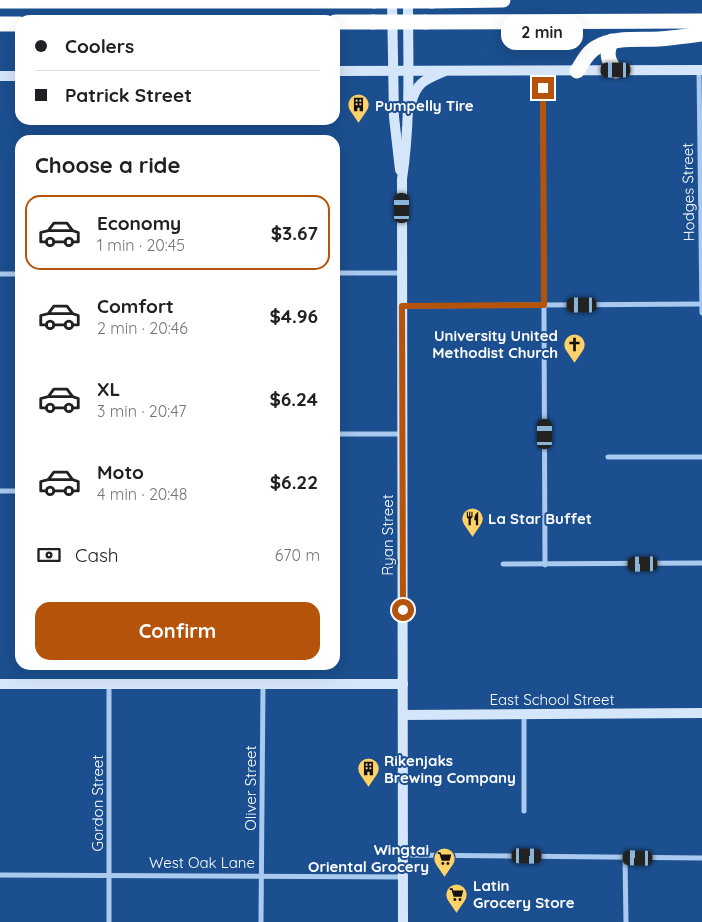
<!DOCTYPE html>
<html lang="en">
<head>
<meta charset="utf-8">
<style>
	body { margin:0; font-family:Quicksand,sans-serif; background:#f6f6f6; color:#202124; height:100vh; display:flex; flex-direction:column; font-size:19px; white-space:nowrap }
	* { box-sizing:border-box; margin:0 }
	p { font-size:16px; color:#757577 }
	.icon { flex:none; width:28px; height:28px; fill:none; stroke:currentColor; stroke-width:2; stroke-linecap:round; stroke-linejoin:round }
	.map { position:relative; flex:1; overflow:hidden }
	.drawer { position:absolute; left:15px; top:135px; width:325px; height:535px; display:flex; flex-direction:column; background:#fff; border-radius:15px; box-shadow:0 5px 20px #0002 }
	.drawer>* { flex:none }
	.guide { position:absolute; left:15px; top:15px; width:325px; height:110px; border-radius:15px; box-shadow:0 5px 20px #0002; display:grid; align-content:center; height:110px; padding:0 20px; background:#fff }
	.end { position:absolute; width:22px; height:22px; margin:-11px; border:6px solid #b45309; background:#fff; box-shadow:0 0 0 2px #fff }
	.from { border-radius:50% }
	.bubble { position:absolute; height:35px; border-radius:15px; background:#fff; box-shadow:0 5px 20px #0002; font-size:16px; font-weight:800; line-height:35px; text-align:center }
	.car { position:absolute; width:15px; height:30px; margin:-15px -8px; border-radius:6px; box-shadow:0 0 4px 1px #0007; background:linear-gradient(#222 24%,#8ab4d8 0 40%,#222 0 76%,#8ab4d8 0 86%,#222 0) }
	.guide b { display:flex; align-items:center; gap:18px; height:48px; font-size:19px }
	.guide b+b { border-top:1px solid #e0e0e0 }
	.guide i { width:12px; height:12px; background:#202124 }
	ul { padding:0; list-style:none }
	li { display:flex; align-items:center; gap:15px; height:75px; margin:0 10px 8px; padding:0 10px; border:2px solid transparent; border-radius:15px }
	li div { flex:1 }
	li b { display:block; font-size:19px }
	li em { font-style:normal; font-weight:800 }
	li.current { border-color:#b45309 }
	li>.icon { width:45px; height:45px; stroke-width:1.5 }
	h2 { padding:0 20px; font-size:22px; line-height:60px }
	.pay { display:flex; align-items:center; gap:12px; height:55px; padding:0 20px; font-size:19px }
	.pay p { margin-inline-start:auto }
	.action { display:flex; gap:10px; margin-top:auto; padding:10px 20px }
	.action a { flex:1; height:58px; border-radius:15px; background:#b45309; color:#fff; font-size:20px; font-weight:800; line-height:58px; text-align:center }
	.map>svg:first-child { display:block }
	.lines { fill:none; stroke-linecap:round; stroke-linejoin:round }
	.street { stroke:#a9c9ee; stroke-width:5 }
	.secondary { stroke:#d6e6fa; stroke-width:10 }
	.highway { stroke:#fff; stroke-width:15 }
	.highway-bridge { stroke:#fff; stroke-width:15 }
	.route { stroke:#b45309; stroke-width:6 }
	.labels { text-anchor:middle; dominant-baseline:central; stroke-width:4; stroke-linejoin:round; paint-order:stroke }
	.poi-label { font-size:15px; font-weight:bold; fill:#fff; stroke:#1b4f8f; text-anchor:start }
	.street-label { font-size:15px; fill:#fff; stroke:#1b4f8f }
</style>
</head>
<body>
<div class="map">
<svg width="702" height="922" viewBox="0 0 702 922">
	<rect width="100%" height="100%" fill="#1b4f8f"/>
	<g class="lines">
		<g class="street">
			<path d="M699,70l3,243"/>
			<path d="M543,71l2,494"/>
			<path d="M335,273h67"/>
			<path d="M0,274h20"/>
			<path d="M402,306l300,-2"/>
			<path d="M335,434h67"/>
			<path d="M608,457h94"/>
			<path d="M0,491h20"/>
			<path d="M503,564l199,-1"/>
			<path d="M524,714v97"/>
			<path d="M403,855l299,3"/>
			<path d="M625,857l1,65"/>
			<path d="M0,875l403,2"/>
			<path d="M109,922v-238"/>
			<path d="M261,922l2,-237"/>
		</g>
		<g class="secondary">
			<path d="M392,0l2,117 6,53"/>
			<path d="M335,71l367,-1"/>
			<path d="M0,76h20"/>
			<path d="M411,104c5,-21 13,-24 32,-32"/>
			<path d="M0,684h403"/>
			<path d="M403,715l299,-2"/>
			<path d="M403,922l-1,-743c9,-60 6,-119 6,-179"/>
		</g>
		<g class="highway">
			<path d="M0,1h374"/>
			<path d="M432,1l71,-1"/>
			<path d="M335,22h38"/>
			<path d="M425,22l277,-1"/>
			<path d="M0,24h20"/>
			<path d="M612,41c-7,12 -4,20 4,30"/>
			<path d="M577,71c6,-9 10,-19 20,-24 17,-10 42,-7 62,-8 14,-1 29,-3 43,-5"/>
		</g>
		<g class="highway-bridge">
			<path d="M374,1h58"/>
			<path d="M373,22h52"/>
		</g>
	</g>
	<g class="lines">
		<path class="route" d="M403,610l-1,-304 142,-1 -1,-217"/>
	</g>
	<defs>
		<symbol id="building-pin" viewBox="-11 -11 22 30"><path d="M0 17L-7.5 6A9.5 9.5 0 1 1 7.5 6Z" fill="#ffd166" stroke="#1b4f8f"/><path d="M-4-6H4V6H1V3H-1V6H-4ZM-2.5-4.3h1.7v1.8h-1.7ZM.8-4.3h1.7v1.8H.8ZM-2.5-1h1.7V.8h-1.7ZM.8-1h1.7V.8H.8Z" fill="#111"/></symbol>
		<symbol id="church-pin" viewBox="-11 -11 22 30"><path d="M0 17L-7.5 6A9.5 9.5 0 1 1 7.5 6Z" fill="#ffd166" stroke="#1b4f8f"/><path d="M-1.2-6h2.4v3.5h3.3v2.4h-3.3V6h-2.4V-.1h-3.3v-2.4h3.3Z" fill="#111"/></symbol>
		<symbol id="restaurant-pin" viewBox="-11 -11 22 30"><path d="M0 17L-7.5 6A9.5 9.5 0 1 1 7.5 6Z" fill="#ffd166" stroke="#1b4f8f"/><path d="M-5-6h1v4h1v-4h1v4h1v-4h1v5L-1.5 .5V6h-2V.5L-5-1ZM5-6V6H3V1.5H1.5Q1.5-4 5-6Z" fill="#111"/></symbol>
		<symbol id="supermarket-pin" viewBox="-11 -11 22 30"><path d="M0 17L-7.5 6A9.5 9.5 0 1 1 7.5 6Z" fill="#ffd166" stroke="#1b4f8f"/><path d="M-6-5.5h2.5l.6 2H6L4.5 2H-2.5L-4.4-4H-6ZM-1.5 3.2a1.3 1.3 0 1 0 .1 0ZM3 3.2a1.3 1.3 0 1 0 .1 0Z" fill="#111"/></symbol>
	</defs>
	<g fill-rule="evenodd">
		<use href="#building-pin" x="346" y="92" width="25" height="34"/>
		<use href="#church-pin" x="562" y="332" width="25" height="34"/>
		<use href="#restaurant-pin" x="460" y="506" width="25" height="34"/>
		<use href="#building-pin" x="356" y="756" width="25" height="34"/>
		<use href="#supermarket-pin" x="432" y="846" width="25" height="34"/>
		<use href="#supermarket-pin" x="444" y="882" width="25" height="34"/>
	</g>
	<g class="labels">
		<g class="poi-label">
			<text x="375" y="105">Pumpelly Tire</text>
			<text x="558" y="335" text-anchor="end">University United<tspan x="558" dy="17">Methodist Church</tspan></text>
			<text x="488" y="518">La Star Buffet</text>
			<text x="384" y="760">Rikenjaks<tspan x="384" dy="17">Brewing Company</tspan></text>
			<text x="429" y="849" text-anchor="end">Wingtai<tspan x="429" dy="17">Oriental Grocery</tspan></text>
			<text x="473" y="885">Latin<tspan x="473" dy="17">Grocery Store</tspan></text>
		</g>
		<g class="street-label">
			<text transform="translate(688 192) rotate(-91)">Hodges Street</text>
			<text transform="translate(387 535) rotate(-90)">Ryan Street</text>
			<text x="552" y="699">East School Street</text>
			<text transform="translate(250 788) rotate(-90)">Oliver Street</text>
			<text transform="translate(97 803) rotate(-90)">Gordon Street</text>
			<text x="202" y="862">West Oak Lane</text>
		</g>
	</g>
</svg>
<i class="end from" style="left:403px;top:610px"></i>
<i class="end" style="left:543px;top:88px"></i>
<div class="bubble" style="left:501px;top:15px;width:82px">2 min</div>
<i class="car" style="left:616px;top:70px;rotate:270deg"></i>
<i class="car" style="left:402px;top:208px;rotate:0deg"></i>
<i class="car" style="left:582px;top:305px;rotate:270deg"></i>
<i class="car" style="left:545px;top:434px;rotate:0deg"></i>
<i class="car" style="left:643px;top:564px;rotate:269deg"></i>
<i class="car" style="left:527px;top:856px;rotate:91deg"></i>
<i class="car" style="left:638px;top:858px;rotate:271deg"></i>
<div class="guide">
<b><i class="from"></i>Coolers</b>
<b><i></i>Patrick Street</b>
</div>
<section class="drawer">
<h2>Choose a ride</h2>
<ul>
<li class="current"><svg class="icon" aria-label="car" viewBox="0 0 24 24"><path d="M5 17H2v-5l4-1 3-4h7l3 4 3 1v5h-3M9 17h6M6 11h13"/><circle cx="7" cy="17" r="2"/><circle cx="17" cy="17" r="2"/></svg><div><b>Economy</b><p>1 min · 20:45</p></div><em>$3.67</em></li>
<li><svg class="icon" aria-label="car" viewBox="0 0 24 24"><path d="M5 17H2v-5l4-1 3-4h7l3 4 3 1v5h-3M9 17h6M6 11h13"/><circle cx="7" cy="17" r="2"/><circle cx="17" cy="17" r="2"/></svg><div><b>Comfort</b><p>2 min · 20:46</p></div><em>$4.96</em></li>
<li><svg class="icon" aria-label="car" viewBox="0 0 24 24"><path d="M5 17H2v-5l4-1 3-4h7l3 4 3 1v5h-3M9 17h6M6 11h13"/><circle cx="7" cy="17" r="2"/><circle cx="17" cy="17" r="2"/></svg><div><b>XL</b><p>3 min · 20:47</p></div><em>$6.24</em></li>
<li><svg class="icon" aria-label="car" viewBox="0 0 24 24"><path d="M5 17H2v-5l4-1 3-4h7l3 4 3 1v5h-3M9 17h6M6 11h13"/><circle cx="7" cy="17" r="2"/><circle cx="17" cy="17" r="2"/></svg><div><b>Moto</b><p>4 min · 20:48</p></div><em>$6.22</em></li>
</ul>
<div class="pay"><svg class="icon" aria-label="cash" viewBox="0 0 24 24"><path d="M3 7h18v10H3z"/><circle cx="12" cy="12" r="2"/></svg>Cash<p>670 m</p></div>
<div class="action"><a>Confirm</a></div>
</section>
</div>
</body>
</html>
